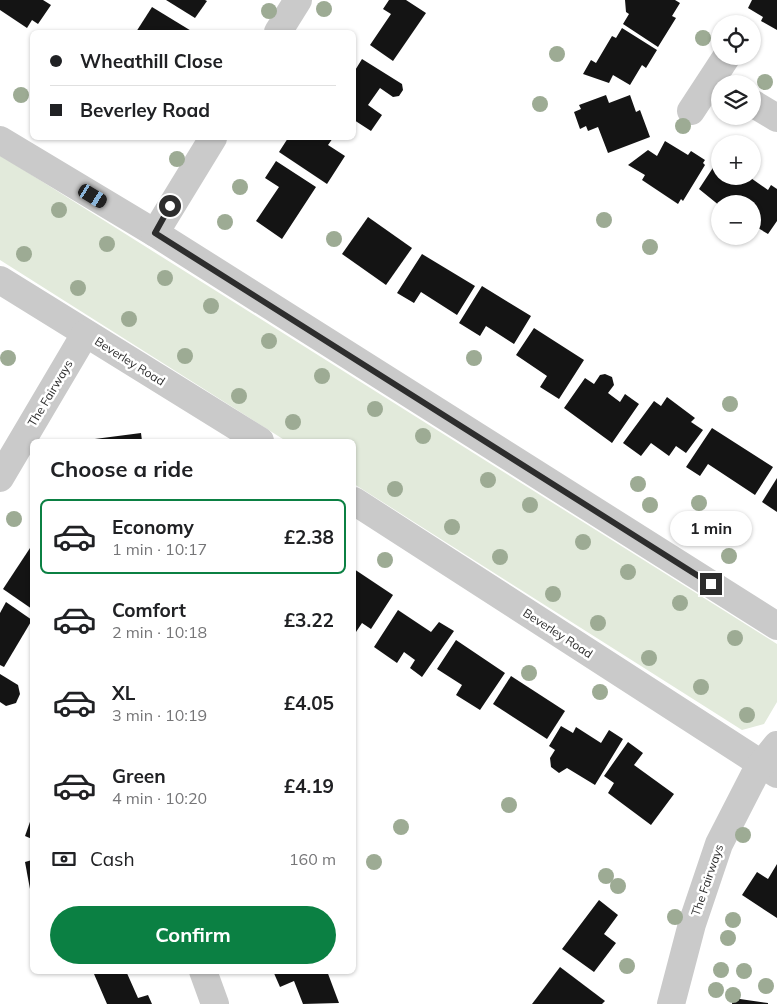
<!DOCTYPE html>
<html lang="en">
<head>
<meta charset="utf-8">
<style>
	body { margin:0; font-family:Mulish,sans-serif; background:#f6f6f6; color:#202124; height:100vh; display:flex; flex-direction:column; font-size:19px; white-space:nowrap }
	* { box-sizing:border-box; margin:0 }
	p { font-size:16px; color:#757577 }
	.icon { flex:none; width:28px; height:28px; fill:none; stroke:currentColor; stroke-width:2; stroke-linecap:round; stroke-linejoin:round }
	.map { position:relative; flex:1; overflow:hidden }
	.sheet { position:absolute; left:30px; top:439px; width:326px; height:535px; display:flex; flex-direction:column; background:#fff; border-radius:8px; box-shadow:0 1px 4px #0004 }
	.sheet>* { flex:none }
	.top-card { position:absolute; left:30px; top:30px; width:326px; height:110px; border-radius:8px; box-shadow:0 1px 4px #0004; display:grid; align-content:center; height:110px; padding:0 20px; background:#fff }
	.fabs { position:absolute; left:711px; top:15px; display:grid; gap:10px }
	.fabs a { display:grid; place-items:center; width:50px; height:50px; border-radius:50%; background:#fff; box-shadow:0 1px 4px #0004; font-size:25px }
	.end { position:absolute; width:22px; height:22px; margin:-11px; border:6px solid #2d2d2d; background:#fff; box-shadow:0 0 0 2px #fff }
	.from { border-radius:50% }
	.bubble { position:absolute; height:35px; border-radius:18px; background:#fff; box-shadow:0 1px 4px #0004; font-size:16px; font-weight:700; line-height:35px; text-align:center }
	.car { position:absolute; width:15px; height:30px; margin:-15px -8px; border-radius:6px; box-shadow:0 0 4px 1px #0007; background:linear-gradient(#222 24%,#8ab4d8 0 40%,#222 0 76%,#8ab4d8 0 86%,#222 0) }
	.top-card b { display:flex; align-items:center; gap:18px; height:48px; font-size:19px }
	.top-card b+b { border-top:1px solid #e0e0e0 }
	.top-card i { width:12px; height:12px; background:#202124 }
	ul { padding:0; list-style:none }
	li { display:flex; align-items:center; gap:15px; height:75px; margin:0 10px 8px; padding:0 10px; border:2px solid transparent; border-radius:8px }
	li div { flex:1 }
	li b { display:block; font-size:19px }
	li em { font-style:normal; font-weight:700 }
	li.selected { border-color:#0b8043 }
	li>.icon { width:45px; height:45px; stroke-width:1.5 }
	h2 { padding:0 20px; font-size:22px; line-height:60px }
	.pay { display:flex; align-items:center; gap:12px; height:55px; padding:0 20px; font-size:19px }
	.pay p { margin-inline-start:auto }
	.button { display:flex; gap:10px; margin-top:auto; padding:10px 20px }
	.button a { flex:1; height:58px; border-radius:30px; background:#0b8043; color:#fff; font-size:20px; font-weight:700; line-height:58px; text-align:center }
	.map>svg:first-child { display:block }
	.green { fill:#e2eadb }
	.building { fill:#141414 }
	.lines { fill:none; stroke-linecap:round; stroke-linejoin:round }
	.minor { stroke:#cacaca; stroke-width:28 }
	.tree { fill:#9dab94 }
	.route { stroke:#2d2d2d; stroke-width:6 }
	.labels { text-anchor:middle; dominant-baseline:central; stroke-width:5; stroke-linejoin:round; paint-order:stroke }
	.street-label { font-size:12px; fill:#2d2d2d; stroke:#fff }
</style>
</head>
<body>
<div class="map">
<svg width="777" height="1004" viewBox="0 0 777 1004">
	<rect width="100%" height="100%" fill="#fff"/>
	<path class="green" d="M0,155l777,489v58l-13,22 -22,6 -388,-246v-43h-68l-286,-181z"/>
	<g class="building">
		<path d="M0,0h43l8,5 -13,19 -6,-4 -5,8 -27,-18z"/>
		<path d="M166,0h39l2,1 -12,17z"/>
		<path d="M389,0h17l20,13 -33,48 -23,-16 21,-31 -8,-5z"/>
		<path d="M625,0h50l5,3 -8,13 4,2 -18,29 -35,-23 6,-10 -3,-2z"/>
		<path d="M752,0h25v30l-16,-9 2,-4 -15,-9z"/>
		<path d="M152,7l41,25h-57z"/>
		<path d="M622,28l35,22 -11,18 -4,-3 -12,20 -17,-10 -4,8 -26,-9 8,-14 5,3 16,-27 4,2z"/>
		<path d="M362,59l40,25 1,6 -4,6 -6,1 -13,-9 -12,17 14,10 -11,16 -17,-11v-48z"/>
		<path d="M606,95l3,8 21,-8 6,17 4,-2 10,27 -42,16 -10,-26 -10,4 -2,-5 -6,3 -6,-17 7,-3 -2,-4z"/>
		<path d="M288,138h45l-5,7 17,11 -18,28 -48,-32z"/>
		<path d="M665,141l23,14 3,-4 14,9 -2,3 2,2 -22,36 -2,-2 -3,5 -36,-24 3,-5 -17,-10 20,-15 9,6z"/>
		<path d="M720,157v19h28l20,14 3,-5 6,4v32l-9,13 -10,-6 -1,3 -5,-3v-24h-32v2l-21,-17z"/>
		<path d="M276,161l40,26 -34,52 -26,-18 23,-34 -14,-9z"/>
		<path d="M368,217l44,31 -26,37 -44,-31z"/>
		<path d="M422,254l53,32 -18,29 -36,-23 -7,11 -17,-10z"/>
		<path d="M482,286l49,30 -17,28 -28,-18 -6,10 -21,-13z"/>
		<path d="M534,328l50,32 -25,39 -19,-12 7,-11 -31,-21z"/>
		<path d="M605,374l7,3 2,8 -6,8 12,9 5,-8 14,10 -27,39 -48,-35 21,-30 9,6 6,-9z"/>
		<path d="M667,397l28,21 -4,4 12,8 -17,23 -10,-7 -7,10 -18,-13 -10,13 -18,-13 31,-42 7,5z"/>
		<path d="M712,428l61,39 -18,28 -47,-31 -8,12 -14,-9z"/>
		<path d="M141,433l1,8h-55v-1z"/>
		<path d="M777,478v34l-15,-10z"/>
		<path d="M32,545v64l-29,-20z"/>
		<path d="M354,569l39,26 -22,34 -9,-6 -8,12z"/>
		<path d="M6,602l26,18 -28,47 -4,-2v-52z"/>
		<path d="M398,610l33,22 8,-10 15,9 -32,46 -12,-9 5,-8 -11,-8 -7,11 -23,-16z"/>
		<path d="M456,640l49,33 -25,37 -24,-15 6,-10 -25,-16z"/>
		<path d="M0,674l18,11 2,9 -4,9 -10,3 -6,-4z"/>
		<path d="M511,676l54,35 -18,28 -54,-35z"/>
		<path d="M561,726l12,7 3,-6 25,16 8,-13 14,9 -28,46 -28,-17 -8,5 -8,-6 -1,-9 5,-8 -6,-4z"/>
		<path d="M628,742l15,11 -9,12 40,29 -23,31 -43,-32 6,-10 -10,-7z"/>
		<path d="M31,819l1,1v19l-7,-3z"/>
		<path d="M32,860v40l-7,-38z"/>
		<path d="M777,864v54l-35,-23 15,-23 11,7z"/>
		<path d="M599,900l19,15 -14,19 12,9 -22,29 -32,-23z"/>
		<path d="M560,967l45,34 -3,3h-70z"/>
		<path d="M100,971h26l12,27 10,-3 4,9h-45l-13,-30z"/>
		<path d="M273,971h54l12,32 -36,1 -9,-23 -14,6z"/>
		<path d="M733,998l35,5v1h-36z"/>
	</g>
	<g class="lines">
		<g class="minor">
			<path d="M278,32l20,-32"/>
			<path d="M752,103l25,15"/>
			<path d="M691,111l36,-55"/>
			<path d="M0,140l155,93 622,393"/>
			<path d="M155,233l58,-95"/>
			<path d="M0,280l260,161"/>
			<path d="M0,478l85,-144"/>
			<path d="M354,501l423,273"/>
			<path d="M203,971l12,33"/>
			<path d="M671,1004l21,-80 27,-80 38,-74 20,-25"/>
		</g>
	</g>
	<g class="tree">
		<circle cx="324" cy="9" r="8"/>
		<circle cx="269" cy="11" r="8"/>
		<circle cx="703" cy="38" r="8"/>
		<circle cx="557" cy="54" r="8"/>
		<circle cx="765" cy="82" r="8"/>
		<circle cx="21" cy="95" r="8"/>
		<circle cx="540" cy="104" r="8"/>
		<circle cx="683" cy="126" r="8"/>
		<circle cx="177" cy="159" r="8"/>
		<circle cx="240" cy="187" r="8"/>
		<circle cx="59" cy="210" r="8"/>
		<circle cx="604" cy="220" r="8"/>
		<circle cx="225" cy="222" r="8"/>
		<circle cx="334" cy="239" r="8"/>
		<circle cx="107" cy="244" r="8"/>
		<circle cx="650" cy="247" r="8"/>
		<circle cx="24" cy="254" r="8"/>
		<circle cx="165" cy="278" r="8"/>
		<circle cx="78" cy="288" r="8"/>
		<circle cx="211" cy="306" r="8"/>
		<circle cx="129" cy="319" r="8"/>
		<circle cx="269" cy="341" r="8"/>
		<circle cx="185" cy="356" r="8"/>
		<circle cx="8" cy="358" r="8"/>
		<circle cx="474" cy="358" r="8"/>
		<circle cx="322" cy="376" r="8"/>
		<circle cx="239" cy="396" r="8"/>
		<circle cx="730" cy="404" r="8"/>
		<circle cx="375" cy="409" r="8"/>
		<circle cx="293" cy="422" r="8"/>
		<circle cx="423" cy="436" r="8"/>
		<circle cx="488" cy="480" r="8"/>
		<circle cx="638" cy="484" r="8"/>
		<circle cx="395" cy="489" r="8"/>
		<circle cx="699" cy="503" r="8"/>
		<circle cx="530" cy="505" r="8"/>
		<circle cx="650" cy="505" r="8"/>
		<circle cx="14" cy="519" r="8"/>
		<circle cx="724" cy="519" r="8"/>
		<circle cx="452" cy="527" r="8"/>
		<circle cx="583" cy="542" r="8"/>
		<circle cx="729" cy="556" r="8"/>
		<circle cx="500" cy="557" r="8"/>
		<circle cx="385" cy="560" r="8"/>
		<circle cx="628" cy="572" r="8"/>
		<circle cx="553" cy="594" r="8"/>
		<circle cx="680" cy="603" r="8"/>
		<circle cx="598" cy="623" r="8"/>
		<circle cx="735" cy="638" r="8"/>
		<circle cx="649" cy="658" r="8"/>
		<circle cx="529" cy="673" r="8"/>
		<circle cx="701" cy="687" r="8"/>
		<circle cx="600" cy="692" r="8"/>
		<circle cx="747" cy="715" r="8"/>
		<circle cx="509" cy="805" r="8"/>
		<circle cx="401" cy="827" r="8"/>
		<circle cx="743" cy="835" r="8"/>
		<circle cx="374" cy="862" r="8"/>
		<circle cx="606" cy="876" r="8"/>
		<circle cx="618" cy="886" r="8"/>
		<circle cx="675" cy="917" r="8"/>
		<circle cx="733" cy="920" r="8"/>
		<circle cx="728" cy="938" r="8"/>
		<circle cx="627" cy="966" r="8"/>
		<circle cx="721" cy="970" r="8"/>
		<circle cx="744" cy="971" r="8"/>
		<circle cx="766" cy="986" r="8"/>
		<circle cx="716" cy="990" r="8"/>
		<circle cx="733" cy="995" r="8"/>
	</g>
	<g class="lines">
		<path class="route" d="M170,206l-15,27 556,351"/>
	</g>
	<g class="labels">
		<g class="street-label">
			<text transform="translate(130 361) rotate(32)">Beverley Road</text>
			<text transform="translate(50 393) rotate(-59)">The Fairways</text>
			<text transform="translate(558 633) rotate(33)">Beverley Road</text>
			<text transform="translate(707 880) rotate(-71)">The Fairways</text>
		</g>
	</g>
</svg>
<div class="fabs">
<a><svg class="icon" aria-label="locate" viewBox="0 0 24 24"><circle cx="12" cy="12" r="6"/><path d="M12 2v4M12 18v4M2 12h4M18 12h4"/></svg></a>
<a><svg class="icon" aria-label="layers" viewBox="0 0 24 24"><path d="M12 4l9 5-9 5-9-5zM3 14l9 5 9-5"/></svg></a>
<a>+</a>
<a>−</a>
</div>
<i class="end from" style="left:170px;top:206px"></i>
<i class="end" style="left:711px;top:584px"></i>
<div class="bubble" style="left:670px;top:511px;width:82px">1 min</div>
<i class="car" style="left:93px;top:196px;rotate:121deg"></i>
<div class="top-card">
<b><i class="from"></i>Wheathill Close</b>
<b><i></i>Beverley Road</b>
</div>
<section class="sheet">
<h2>Choose a ride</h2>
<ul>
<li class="selected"><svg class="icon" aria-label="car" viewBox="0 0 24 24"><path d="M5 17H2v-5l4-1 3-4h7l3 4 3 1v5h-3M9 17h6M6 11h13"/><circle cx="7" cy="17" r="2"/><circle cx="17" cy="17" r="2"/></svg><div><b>Economy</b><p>1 min · 10:17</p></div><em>£2.38</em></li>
<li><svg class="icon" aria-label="car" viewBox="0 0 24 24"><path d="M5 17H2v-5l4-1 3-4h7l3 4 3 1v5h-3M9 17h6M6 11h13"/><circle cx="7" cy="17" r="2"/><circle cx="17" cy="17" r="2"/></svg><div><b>Comfort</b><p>2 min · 10:18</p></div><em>£3.22</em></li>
<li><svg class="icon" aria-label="car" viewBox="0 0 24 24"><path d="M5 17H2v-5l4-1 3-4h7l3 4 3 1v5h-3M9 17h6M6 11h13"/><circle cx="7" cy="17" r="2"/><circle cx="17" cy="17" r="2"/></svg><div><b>XL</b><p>3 min · 10:19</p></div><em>£4.05</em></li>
<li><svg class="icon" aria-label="car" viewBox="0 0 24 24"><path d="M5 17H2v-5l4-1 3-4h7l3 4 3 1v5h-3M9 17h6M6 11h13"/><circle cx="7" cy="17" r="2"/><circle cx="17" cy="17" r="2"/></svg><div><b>Green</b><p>4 min · 10:20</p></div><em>£4.19</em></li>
</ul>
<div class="pay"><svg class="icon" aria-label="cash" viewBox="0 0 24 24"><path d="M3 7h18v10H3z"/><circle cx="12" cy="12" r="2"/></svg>Cash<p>160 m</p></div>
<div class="button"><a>Confirm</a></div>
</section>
</div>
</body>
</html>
